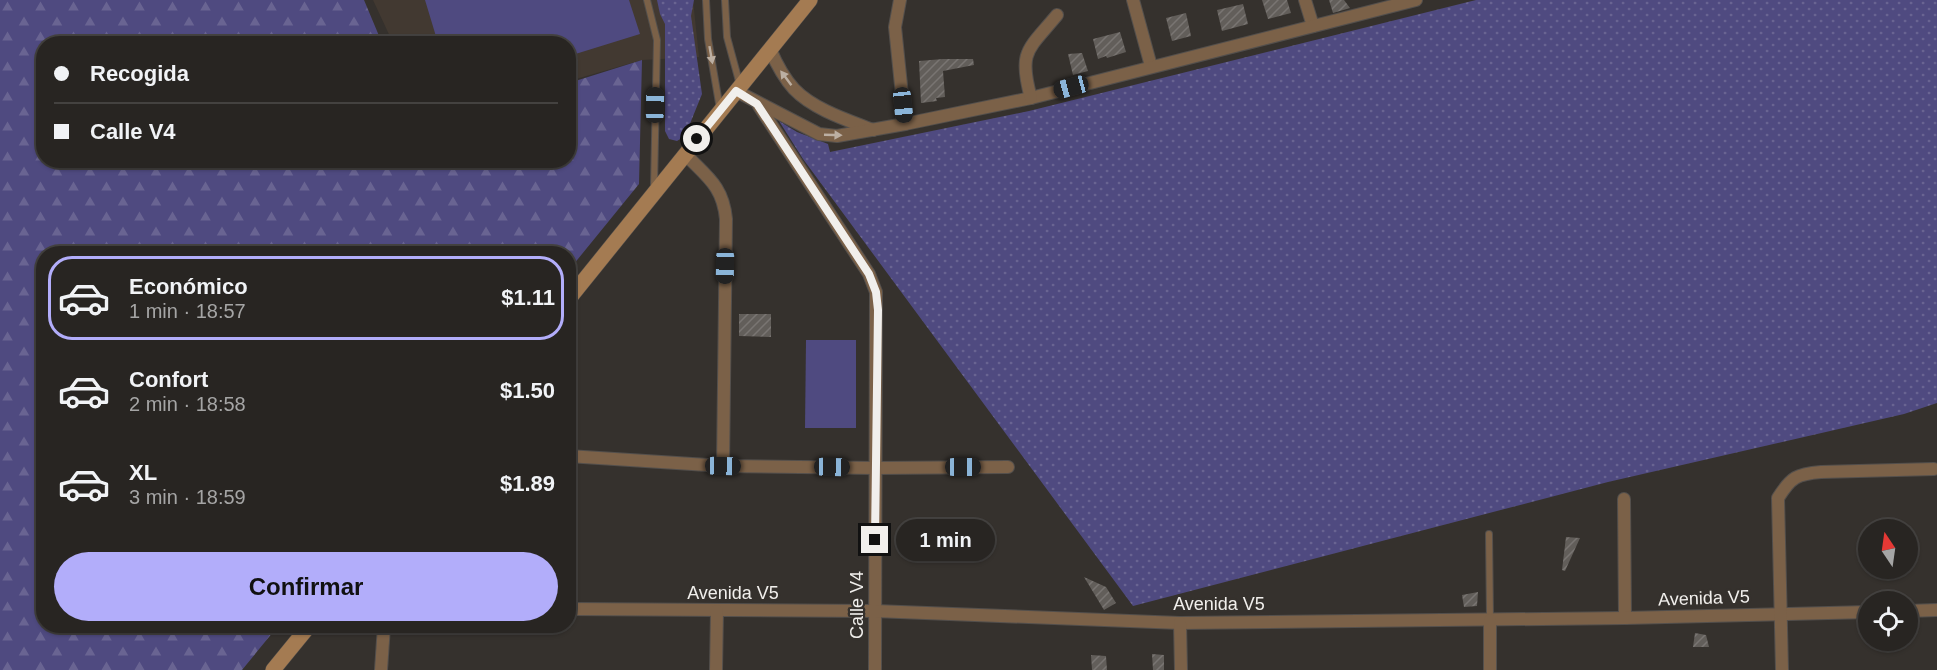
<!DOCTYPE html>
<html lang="es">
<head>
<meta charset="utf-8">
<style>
	body { margin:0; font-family:Arial,sans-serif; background:#302d2a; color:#f1f3f6; height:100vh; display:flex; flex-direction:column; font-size:22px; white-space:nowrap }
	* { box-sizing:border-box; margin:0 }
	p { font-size:20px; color:#a5a5a5 }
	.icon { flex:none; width:33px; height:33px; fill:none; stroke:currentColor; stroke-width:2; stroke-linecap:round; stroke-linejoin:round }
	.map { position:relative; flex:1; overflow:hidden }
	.panel { position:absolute; left:36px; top:246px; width:540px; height:387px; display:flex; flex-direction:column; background:#282522; border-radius:24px; box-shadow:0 2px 4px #0004,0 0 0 2px #444240 }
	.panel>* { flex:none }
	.top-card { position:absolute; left:36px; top:36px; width:540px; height:132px; border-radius:24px; box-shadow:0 2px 4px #0004,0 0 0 2px #444240; display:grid; align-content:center; height:132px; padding:0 18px; background:#282522 }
	.needle { width:39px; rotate:347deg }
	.controls { position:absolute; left:1858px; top:519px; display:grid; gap:12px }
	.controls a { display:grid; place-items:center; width:60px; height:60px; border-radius:50%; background:#282522; box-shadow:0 2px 4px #0004,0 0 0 2px #444240; font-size:30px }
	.end { position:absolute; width:27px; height:27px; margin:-14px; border:8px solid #f1efec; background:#111; box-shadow:0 0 0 3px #111 }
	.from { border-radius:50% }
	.bubble { position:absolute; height:42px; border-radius:21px; background:#282522; box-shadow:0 2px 4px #0004,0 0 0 2px #444240; font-size:20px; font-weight:800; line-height:42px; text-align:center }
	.car { position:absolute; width:18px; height:36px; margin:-18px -9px; border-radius:8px; box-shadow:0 0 4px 2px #0007; background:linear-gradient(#222 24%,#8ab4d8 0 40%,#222 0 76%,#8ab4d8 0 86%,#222 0) }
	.top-card b { display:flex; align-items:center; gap:21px; height:57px; font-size:22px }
	.top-card b+b { border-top:2px solid #444240 }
	.top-card i { width:15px; height:15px; background:#f1f3f6 }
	ul { padding:10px 0 0; list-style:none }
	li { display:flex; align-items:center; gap:18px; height:84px; margin:0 12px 9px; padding:0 6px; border:3px solid transparent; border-radius:24px }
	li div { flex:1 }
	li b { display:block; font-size:22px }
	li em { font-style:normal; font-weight:800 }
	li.current { border-color:#b2adfa }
	li>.icon { width:54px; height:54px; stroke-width:1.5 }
	.cta { display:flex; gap:12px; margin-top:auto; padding:12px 18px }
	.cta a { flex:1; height:69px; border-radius:36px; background:#b2adfa; color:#111; font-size:24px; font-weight:800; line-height:69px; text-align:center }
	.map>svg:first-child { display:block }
	.built { fill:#423931 }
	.grass { fill:url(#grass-dots) }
	.forest { fill:url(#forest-firs) }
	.green { fill:#4f4a80 }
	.building { fill:url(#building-hatch) }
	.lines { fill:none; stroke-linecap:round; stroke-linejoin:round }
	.lane-casing { stroke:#534f4c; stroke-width:8 }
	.street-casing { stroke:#534f4c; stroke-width:14 }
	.secondary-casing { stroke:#534f4c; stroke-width:16 }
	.lane { stroke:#7b6148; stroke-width:6 }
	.street { stroke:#7b6148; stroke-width:12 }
	.secondary { stroke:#a47b52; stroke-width:15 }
	.oneway { fill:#bcafa2 }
	.route { stroke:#f1efec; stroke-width:8 }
	.labels { text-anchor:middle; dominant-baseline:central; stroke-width:4.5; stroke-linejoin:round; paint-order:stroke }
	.street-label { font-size:18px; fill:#f1efec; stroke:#35312d }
</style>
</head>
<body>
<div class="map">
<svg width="1937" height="670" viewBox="0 0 1937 670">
	<defs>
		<pattern id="grass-dots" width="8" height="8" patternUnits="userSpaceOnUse" patternTransform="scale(1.5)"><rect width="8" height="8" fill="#4f4a80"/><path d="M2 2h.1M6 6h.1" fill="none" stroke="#696492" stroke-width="1.8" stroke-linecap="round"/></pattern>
		<pattern id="forest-firs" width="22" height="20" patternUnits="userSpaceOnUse" patternTransform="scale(1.5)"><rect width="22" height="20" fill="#4f4a80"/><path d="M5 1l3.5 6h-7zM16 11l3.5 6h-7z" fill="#696492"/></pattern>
		<pattern id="building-hatch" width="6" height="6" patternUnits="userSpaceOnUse" patternTransform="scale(1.5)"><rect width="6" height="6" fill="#625e5a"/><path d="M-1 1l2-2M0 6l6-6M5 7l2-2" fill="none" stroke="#797572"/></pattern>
	</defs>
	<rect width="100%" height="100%" fill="#35312d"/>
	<path class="built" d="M373,0h320l6,57 -57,3 -73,21 -1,-37 -175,-1z"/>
	<g class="grass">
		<path d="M657,0h37l-3,16 11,78 -17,42 -8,5 -8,-2 -4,-8v-107l-5,-10z"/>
		<path d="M1476,0h461v403l-33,11 -296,68 -475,124 -330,-447 -24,-38 18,11 31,12 2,8 199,-41z"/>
	</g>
	<path class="forest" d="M0,0h364l18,43 -338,1v116h524l1,-77 73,-23 -3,124 -70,86 -1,-16h-524v372h234l-36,44h-242z"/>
	<g class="green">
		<path d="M425,0h204l11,34 -71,22 -1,-12 -130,-1z"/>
		<path d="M806,340h50v88h-51z"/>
	</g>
	<g class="building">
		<path d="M1262,0h25l4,13 -23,6z"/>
		<path d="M1329,0h15l6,8 -17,5z"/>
		<path d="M1243,4l5,20 -26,7 -5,-21z"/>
		<path d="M1186,13l5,23 -19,5 -6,-23z"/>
		<path d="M1120,32l6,20 -19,6 -1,-2 -8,3 -5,-20z"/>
		<path d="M1082,53l6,18 -15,4 -5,-21z"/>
		<path d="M943,59h30l1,6 -31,6 2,26 -9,1 1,3 -16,2 -2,-42z"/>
		<path d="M739,314h32v23l-32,-1z"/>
		<path d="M1566,537l14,1 -15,33 -3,-1z"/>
		<path d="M1084,577l22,10 10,16 -12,7z"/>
		<path d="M1478,592l-1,14 -13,1 -2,-12z"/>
		<path d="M1695,633l11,2 3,12h-16z"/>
		<path d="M1152,654l12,1v15h-11z"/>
		<path d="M1091,655l15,1 1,14h-15z"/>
	</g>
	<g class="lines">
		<defs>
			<g id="lane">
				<path d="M647,0l10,40 -3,147"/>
				<path d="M706,0l2,39 12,70"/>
				<path d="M725,0l2,37 13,48"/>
				<path d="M1489,534l1,85"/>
			</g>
			<g id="street">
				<path d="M900,0l-5,27 10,97"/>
				<path d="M1133,0l18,66"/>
				<path d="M1305,0l8,26"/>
				<path d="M770,49c6,14 13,28 24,40 19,20 53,31 79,41"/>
				<path d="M736,91l83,43 18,2 68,-12 126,-26 385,-98"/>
				<path d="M1031,98c-13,-47 -3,-48 26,-83"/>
				<path d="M759,106l110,168 7,18 -1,378"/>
				<path d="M685,154c22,23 38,32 41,65l-3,247"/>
				<path d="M568,456l155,10 152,2 133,-1"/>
				<path d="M1624,499l1,119"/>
				<path d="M568,609l307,2 305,12 445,-5 244,-6"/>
				<path d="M1908,611l29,-1"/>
				<path d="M1490,620v50"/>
				<path d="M1180,623l1,47"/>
				<path d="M381,670l3,-44"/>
				<path d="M716,670l1,-59"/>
				<path d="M1782,670l-4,-172c13,-21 19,-24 43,-26l113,-3"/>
			</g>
			<g id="secondary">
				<path d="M568,300l242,-300"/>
				<path d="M273,670l36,-44"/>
			</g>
		</defs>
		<use href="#lane" class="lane-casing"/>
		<use href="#street" class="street-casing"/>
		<use href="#secondary" class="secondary-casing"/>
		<use href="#lane" class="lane"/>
		<use href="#street" class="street"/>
		<use href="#secondary" class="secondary"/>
	</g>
	<defs><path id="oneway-solid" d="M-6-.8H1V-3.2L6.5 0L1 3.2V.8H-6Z" transform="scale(1.5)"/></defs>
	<g class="oneway">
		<use href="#oneway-solid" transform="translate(711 55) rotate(80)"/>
		<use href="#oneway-solid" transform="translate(786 78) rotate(-127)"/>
		<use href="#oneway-solid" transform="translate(833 135) rotate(2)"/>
	</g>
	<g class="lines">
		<path class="route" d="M697,139l39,-48 21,13 112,170 7,18 2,18 -3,230"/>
	</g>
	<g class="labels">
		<g class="street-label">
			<text x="733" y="593">Avenida V5</text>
			<text transform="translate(1704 598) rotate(-2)">Avenida V5</text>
			<text x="1219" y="604">Avenida V5</text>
			<text transform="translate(857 605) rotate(-90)">Calle V4</text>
		</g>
	</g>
</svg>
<div class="controls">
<a><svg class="needle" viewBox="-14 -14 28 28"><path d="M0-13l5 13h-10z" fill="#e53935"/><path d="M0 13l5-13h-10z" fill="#a5a5a5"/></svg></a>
<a><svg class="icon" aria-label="locate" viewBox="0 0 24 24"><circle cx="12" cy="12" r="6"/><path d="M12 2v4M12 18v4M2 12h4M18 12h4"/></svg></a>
</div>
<i class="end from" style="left:697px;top:139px"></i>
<i class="end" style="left:875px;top:540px"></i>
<div class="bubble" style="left:896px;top:519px;width:99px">1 min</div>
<i class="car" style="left:1071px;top:87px;rotate:255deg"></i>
<i class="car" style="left:655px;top:105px;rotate:1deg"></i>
<i class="car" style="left:903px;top:105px;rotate:174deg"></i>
<i class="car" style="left:725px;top:266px;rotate:181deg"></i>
<i class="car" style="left:723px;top:466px;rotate:91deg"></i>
<i class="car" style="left:832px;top:467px;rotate:91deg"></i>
<i class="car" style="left:963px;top:467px;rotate:90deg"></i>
<div class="top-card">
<b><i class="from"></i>Recogida</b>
<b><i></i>Calle V4</b>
</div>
<section class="panel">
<ul>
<li class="current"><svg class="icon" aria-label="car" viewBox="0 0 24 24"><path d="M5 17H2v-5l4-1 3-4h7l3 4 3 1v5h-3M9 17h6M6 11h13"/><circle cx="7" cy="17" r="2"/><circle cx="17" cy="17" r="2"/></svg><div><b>Económico</b><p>1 min · 18:57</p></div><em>$1.11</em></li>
<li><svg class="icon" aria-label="car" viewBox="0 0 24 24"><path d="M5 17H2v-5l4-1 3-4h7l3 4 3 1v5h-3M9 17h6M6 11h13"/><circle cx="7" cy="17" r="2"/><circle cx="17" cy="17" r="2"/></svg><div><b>Confort</b><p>2 min · 18:58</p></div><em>$1.50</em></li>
<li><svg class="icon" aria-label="car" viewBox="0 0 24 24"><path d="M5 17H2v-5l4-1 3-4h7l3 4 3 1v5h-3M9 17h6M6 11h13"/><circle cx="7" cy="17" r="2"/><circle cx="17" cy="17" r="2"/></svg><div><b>XL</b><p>3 min · 18:59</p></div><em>$1.89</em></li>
</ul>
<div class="cta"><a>Confirmar</a></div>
</section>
</div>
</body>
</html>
